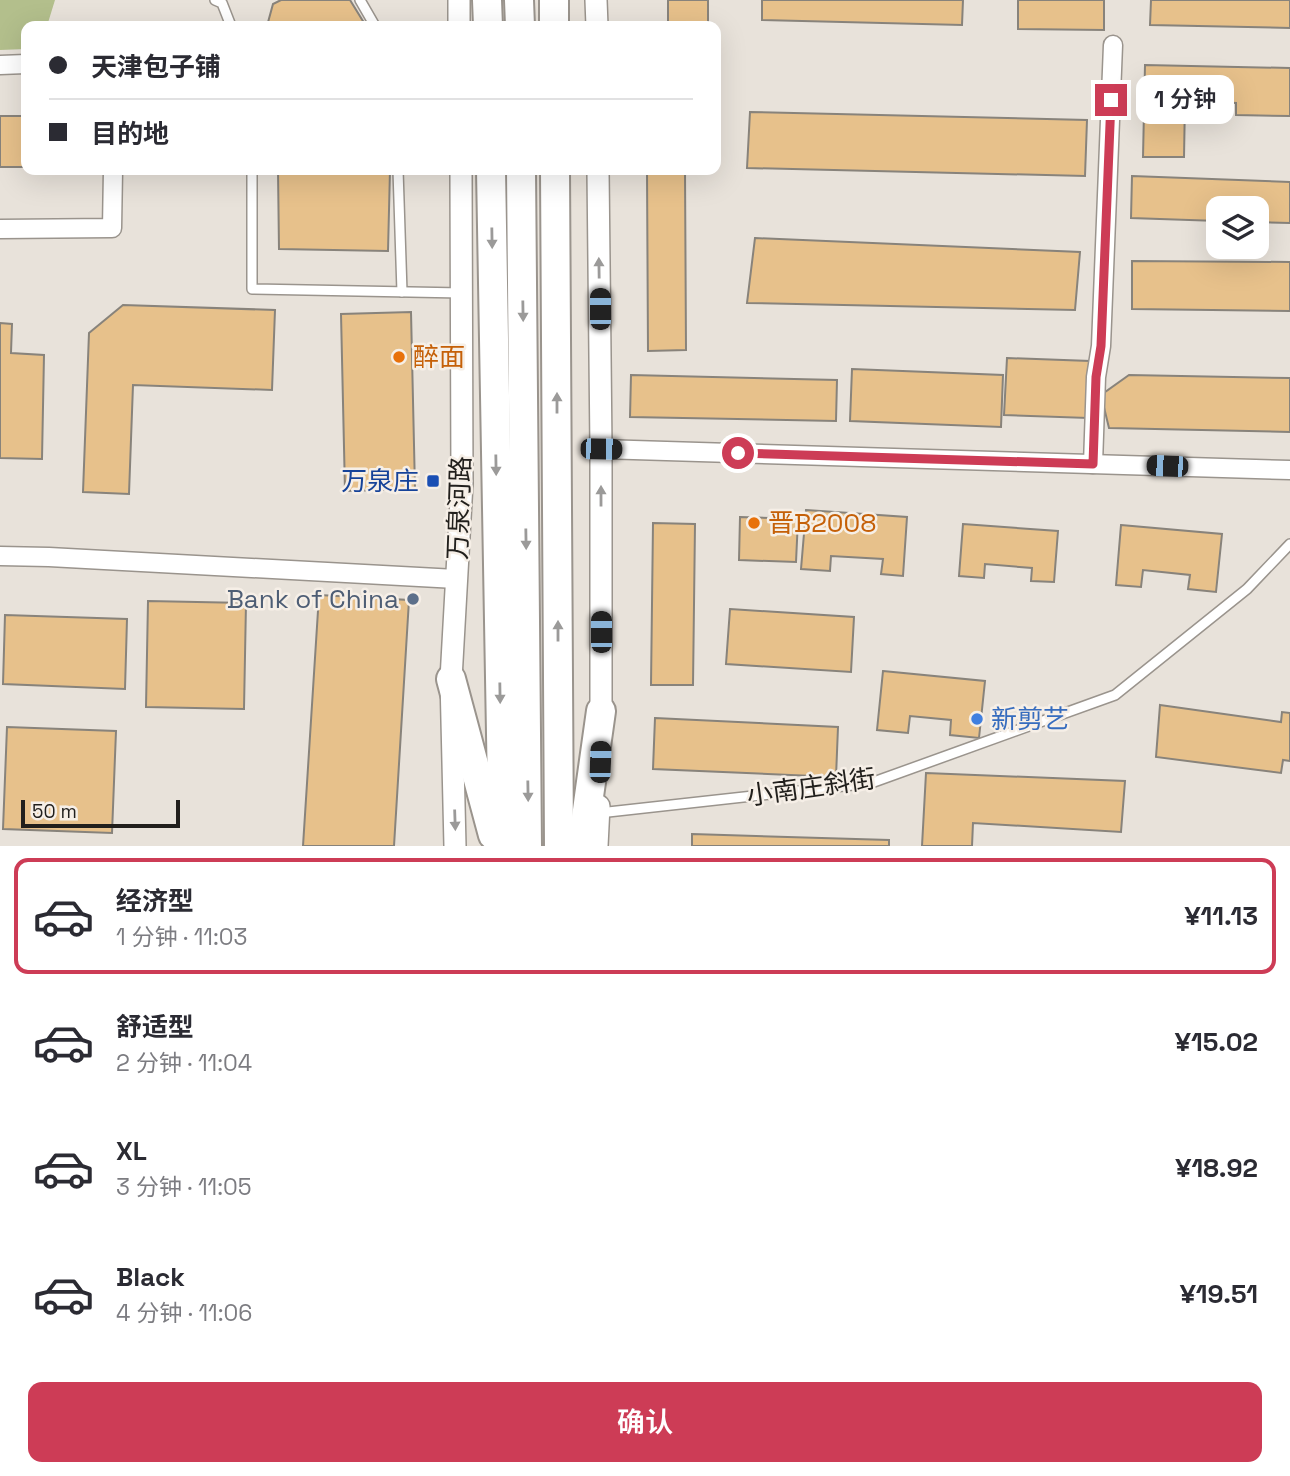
<!DOCTYPE html>
<html lang="zh">
<head>
<meta charset="utf-8">
<style>
	body { margin:0; font-family:"Space Grotesk","Noto Sans SC",sans-serif; background:#f2f2f3; color:#2b2b33; height:100vh; display:flex; flex-direction:column; font-size:26px; white-space:nowrap }
	* { box-sizing:border-box; margin:0 }
	p { font-size:23px; color:#7c7c81 }
	.icon { flex:none; width:38px; height:38px; fill:none; stroke:currentColor; stroke-width:2; stroke-linecap:round; stroke-linejoin:round }
	.map { position:relative; height:846px; overflow:hidden }
	.sheet { display:flex; flex-direction:column; background:#fff; flex:1 }
	.sheet>* { flex:none }
	.top-card { position:absolute; left:21px; top:21px; width:700px; height:154px; border-radius:14px; box-shadow:0 7px 28px #0002; display:grid; align-content:center; height:154px; padding:0 28px; background:#fff }
	.fabs { position:absolute; left:1206px; top:196px; display:grid; gap:14px }
	.fabs a { display:grid; place-items:center; width:63px; height:63px; border-radius:14px; background:#fff; box-shadow:0 7px 28px #0002; font-size:35px }
	.scale { position:absolute; left:21px; bottom:18px; width:159px; box-sizing:border-box; padding-left:7px; border:4px solid #211f1c; border-top:0; font-size:19px; line-height:24px; white-space:nowrap; color:#211f1c; -webkit-text-stroke:5px #f6efe7; paint-order:stroke }
	.end { position:absolute; width:32px; height:32px; margin:-16px; border:9px solid #cd3c56; background:#fff; box-shadow:0 0 0 4px #fff }
	.from { border-radius:50% }
	.bubble { position:absolute; height:49px; border-radius:14px; background:#fff; box-shadow:0 7px 28px #0002; font-size:23px; font-weight:600; line-height:49px; text-align:center }
	.car { position:absolute; width:21px; height:42px; margin:-21px -10px; border-radius:9px; box-shadow:0 0 5px 2px #0007; background:linear-gradient(#222 24%,#8ab4d8 0 40%,#222 0 76%,#8ab4d8 0 86%,#222 0) }
	.top-card b { display:flex; align-items:center; gap:24px; height:66px; font-size:26px }
	.top-card b+b { border-top:2px solid #e1e1e2 }
	.top-card i { width:18px; height:18px; background:#2b2b33 }
	ul { padding:12px 0 0; list-style:none }
	li { display:flex; align-items:center; gap:21px; height:116px; margin:0 14px 10px; padding:0 14px; border:4px solid transparent; border-radius:14px }
	li div { flex:1 }
	li b { display:block; font-size:26px }
	li em { font-style:normal; font-weight:600 }
	li.active { border-color:#cd3c56 }
	li>.icon { width:63px; height:63px; stroke-width:1.5 }
	.button { display:flex; gap:14px; margin-top:auto; padding:14px 28px }
	.button a { flex:1; height:80px; border-radius:14px; background:#cd3c56; color:#fff; font-size:28px; font-weight:600; line-height:80px; text-align:center }
	.map>svg:first-child { display:block }
	.green { fill:#b3bf8c }
	.building { fill:#e7c18b; stroke:#88837b; stroke-width:2 }
	.lines { fill:none; stroke-linecap:round; stroke-linejoin:round }
	.service-casing { stroke:#9a948d; stroke-width:12 }
	.minor-casing { stroke:#9a948d; stroke-width:21 }
	.tertiary-casing { stroke:#9a948d; stroke-width:24 }
	.trunk-casing { stroke:#9a948d; stroke-width:32 }
	.service { stroke:#fff; stroke-width:9 }
	.minor { stroke:#fff; stroke-width:18 }
	.tertiary { stroke:#fff; stroke-width:21 }
	.trunk { stroke:#fff; stroke-width:28 }
	.oneway { fill:#9b9a99 }
	.route { stroke:#cd3c56; stroke-width:9 }
	.food-dot { fill:#e8710a; stroke:#f6efe7; stroke-width:2.5 }
	.transit-dot { fill:#1a4fb4; stroke:#f6efe7; stroke-width:2.5 }
	.service-dot { fill:#5c6f8a; stroke:#f6efe7; stroke-width:2.5 }
	.shop-dot { fill:#3f7fe0; stroke:#f6efe7; stroke-width:2.5 }
	.labels { text-anchor:middle; dominant-baseline:central; stroke-width:5; stroke-linejoin:round; paint-order:stroke }
	.food-label { font-size:26px; fill:#c56008; stroke:#f6efe7; text-anchor:start }
	.transit-label { font-size:26px; fill:#164399; stroke:#f6efe7; text-anchor:end }
	.street-label { font-size:26px; fill:#211f1c; stroke:#f6efe7 }
	.service-label { font-size:26px; fill:#4e5e75; stroke:#f6efe7; text-anchor:end }
	.shop-label { font-size:26px; fill:#366cbe; stroke:#f6efe7; text-anchor:start }
</style>
</head>
<body>
<div class="map">
<svg width="1290" height="846" viewBox="0 0 1290 846">
	<rect width="100%" height="100%" fill="#e8e2da"/>
	<path class="green" d="M0,0h55l-8,26h-21v23l-26,1z"/>
	<g class="building">
		<path d="M281,0h69l16,26h-99l6,-22z"/>
		<rect x="668" y="0" width="40" height="26"/>
		<path d="M762,0h201l-1,25 -200,-5z"/>
		<path d="M1018,0h86v30l-86,-1z"/>
		<path d="M1151,0h139v28l-140,-3z"/>
		<path d="M1145,65l145,3v48l-54,-1v-12l-51,-2 -1,56h-41z"/>
		<path d="M750,112l337,8 -2,56 -338,-8z"/>
		<rect x="0" y="116" width="26" height="51"/>
		<path d="M278,170h112l-2,81 -109,-2z"/>
		<path d="M647,170h38l1,180 -38,1z"/>
		<path d="M1132,176l158,6v41l-34,-1v-14h-38v13l-87,-3z"/>
		<path d="M755,238l325,14 -5,58 -328,-7z"/>
		<path d="M1132,261l158,1v49l-158,-2z"/>
		<path d="M123,305l152,5 -3,80 -139,-5 -4,109 -46,-2 6,-159z"/>
		<path d="M411,312l4,177 -70,2 -4,-177z"/>
		<path d="M0,323l12,1 -1,29 33,2 -2,104 -42,-1z"/>
		<path d="M1007,358l83,3 -2,57 -84,-3z"/>
		<path d="M852,369l151,6 -2,52 -151,-6z"/>
		<path d="M631,375l206,5 -1,41 -206,-4z"/>
		<path d="M1129,375l161,3v54l-181,-4 -8,-33z"/>
		<path d="M806,510l101,7 -4,59 -22,-2 2,-15 -52,-3 -1,15 -29,-2z"/>
		<path d="M740,517l58,2 -2,43 -57,-2z"/>
		<path d="M653,523l42,1 -2,161h-42z"/>
		<path d="M963,524l95,7 -4,51 -23,-1 1,-13 -47,-4 -1,14 -25,-2z"/>
		<path d="M1121,525l101,9 -6,58 -28,-3 2,-14 -47,-5 -2,17 -25,-2z"/>
		<path d="M319,595l90,5 -15,246h-91z"/>
		<path d="M148,601l98,2 -2,106 -98,-2z"/>
		<path d="M730,609l124,8 -3,55 -125,-8z"/>
		<path d="M5,615l122,4 -2,70 -122,-5z"/>
		<path d="M883,671l102,10 -6,57 -29,-3 1,-15 -41,-4 -2,17 -31,-3z"/>
		<path d="M1160,705l121,17 1,-10 8,1v48l-7,-1 -2,13 -125,-16z"/>
		<path d="M655,718l183,9 -2,50 -183,-8z"/>
		<path d="M7,727l109,4 -4,102 -109,-4z"/>
		<path d="M926,773l199,8 -4,51 -148,-9 -1,23h-50z"/>
		<path d="M692,834l197,6v6h-197z"/>
	</g>
	<g class="lines">
		<defs>
			<g id="service">
				<path d="M215,0l7,3 9,23"/>
				<path d="M360,0l15,26"/>
				<path d="M252,170v119l210,4"/>
				<path d="M398,170l4,122"/>
				<path d="M599,813l272,-30 244,-88 132,-106 43,-45"/>
			</g>
			<g id="minor">
				<path d="M0,65l26,-1"/>
				<path d="M0,229l112,-1 1,-58"/>
				<path d="M601,449l689,21"/>
				<path d="M1093,464l3,-87 5,-31 12,-301"/>
				<path d="M0,556l49,1 407,22"/>
			</g>
			<g id="tertiary">
				<path d="M459,0v26"/>
				<path d="M596,0l1,26"/>
				<path d="M598,170l3,279v276"/>
				<path d="M455,846l-4,-167 11,-196 -1,-313"/>
				<path d="M597,846l2,-40"/>
			</g>
			<g id="trunk">
				<path d="M487,0l1,26"/>
				<path d="M519,0l1,26"/>
				<path d="M554,0v26"/>
				<path d="M491,170l12,676"/>
				<path d="M521,170l6,676"/>
				<path d="M555,170l4,676"/>
				<path d="M451,679l42,156"/>
				<path d="M582,846l19,-135"/>
			</g>
		</defs>
		<use href="#service" class="service-casing"/>
		<use href="#minor" class="minor-casing"/>
		<use href="#tertiary" class="tertiary-casing"/>
		<use href="#trunk" class="trunk-casing"/>
		<use href="#service" class="service"/>
		<use href="#minor" class="minor"/>
		<use href="#tertiary" class="tertiary"/>
		<use href="#trunk" class="trunk"/>
	</g>
	<defs><path id="oneway-solid" d="M-6-.8H1V-3.2L6.5 0L1 3.2V.8H-6Z" transform="scale(1.75)"/></defs>
	<g class="oneway">
		<use href="#oneway-solid" transform="translate(492 238) rotate(89)"/>
		<use href="#oneway-solid" transform="translate(599 268) rotate(-91)"/>
		<use href="#oneway-solid" transform="translate(523 311) rotate(89)"/>
		<use href="#oneway-solid" transform="translate(557 403) rotate(-90)"/>
		<use href="#oneway-solid" transform="translate(496 465) rotate(89)"/>
		<use href="#oneway-solid" transform="translate(601 496) rotate(-90)"/>
		<use href="#oneway-solid" transform="translate(526 539) rotate(89)"/>
		<use href="#oneway-solid" transform="translate(558 631) rotate(-90)"/>
		<use href="#oneway-solid" transform="translate(500 693) rotate(89)"/>
		<use href="#oneway-solid" transform="translate(528 791) rotate(89)"/>
		<use href="#oneway-solid" transform="translate(455 820) rotate(88)"/>
	</g>
	<g class="lines">
		<path class="route" d="M738,453l355,11 3,-87 5,-31 10,-246"/>
	</g>
	<g class="food-dot">
		<circle cx="399" cy="357" r="7"/>
		<circle cx="754" cy="523" r="7"/>
	</g>
	<rect class="transit-dot" x="426" y="474" width="14" height="14" rx="3.5"/>
	<circle class="service-dot" cx="413" cy="599" r="7"/>
	<circle class="shop-dot" cx="977" cy="719" r="7"/>
	<g class="labels">
		<g class="food-label">
			<text x="413" y="357">醉面</text>
			<text x="768" y="523">晋B2008</text>
		</g>
		<g class="transit-label">
			<text x="419" y="481">万泉庄</text>
		</g>
		<g class="street-label">
			<text transform="translate(459 508) rotate(-88)">万泉河路</text>
			<text transform="translate(811 787) rotate(-8)">小南庄斜街</text>
		</g>
		<g class="service-label">
			<text x="399" y="599">Bank of China</text>
		</g>
		<g class="shop-label">
			<text x="991" y="719">新剪艺</text>
		</g>
	</g>
</svg>
<div class="fabs">
<a><svg class="icon" aria-label="layers" viewBox="0 0 24 24"><path d="M12 4l9 5-9 5-9-5zM3 14l9 5 9-5"/></svg></a>
</div>
<div class="scale">50 m</div>
<i class="end from" style="left:738px;top:453px"></i>
<i class="end" style="left:1111px;top:100px"></i>
<div class="bubble" style="left:1136px;top:75px;width:98px">1 分钟</div>
<i class="car" style="left:600px;top:309px;rotate:0deg"></i>
<i class="car" style="left:601px;top:449px;rotate:91deg"></i>
<i class="car" style="left:1167px;top:466px;rotate:272deg"></i>
<i class="car" style="left:601px;top:632px;rotate:0deg"></i>
<i class="car" style="left:600px;top:762px;rotate:2deg"></i>
<div class="top-card">
<b><i class="from"></i>天津包子铺</b>
<b><i></i>目的地</b>
</div>
</div>
<section class="sheet">
<ul>
<li class="active"><svg class="icon" aria-label="car" viewBox="0 0 24 24"><path d="M5 17H2v-5l4-1 3-4h7l3 4 3 1v5h-3M9 17h6M6 11h13"/><circle cx="7" cy="17" r="2"/><circle cx="17" cy="17" r="2"/></svg><div><b>经济型</b><p>1 分钟 · 11:03</p></div><em>¥11.13</em></li>
<li><svg class="icon" aria-label="car" viewBox="0 0 24 24"><path d="M5 17H2v-5l4-1 3-4h7l3 4 3 1v5h-3M9 17h6M6 11h13"/><circle cx="7" cy="17" r="2"/><circle cx="17" cy="17" r="2"/></svg><div><b>舒适型</b><p>2 分钟 · 11:04</p></div><em>¥15.02</em></li>
<li><svg class="icon" aria-label="car" viewBox="0 0 24 24"><path d="M5 17H2v-5l4-1 3-4h7l3 4 3 1v5h-3M9 17h6M6 11h13"/><circle cx="7" cy="17" r="2"/><circle cx="17" cy="17" r="2"/></svg><div><b>XL</b><p>3 分钟 · 11:05</p></div><em>¥18.92</em></li>
<li><svg class="icon" aria-label="car" viewBox="0 0 24 24"><path d="M5 17H2v-5l4-1 3-4h7l3 4 3 1v5h-3M9 17h6M6 11h13"/><circle cx="7" cy="17" r="2"/><circle cx="17" cy="17" r="2"/></svg><div><b>Black</b><p>4 分钟 · 11:06</p></div><em>¥19.51</em></li>
</ul>
<div class="button"><a>确认</a></div>
</section>
</body>
</html>
